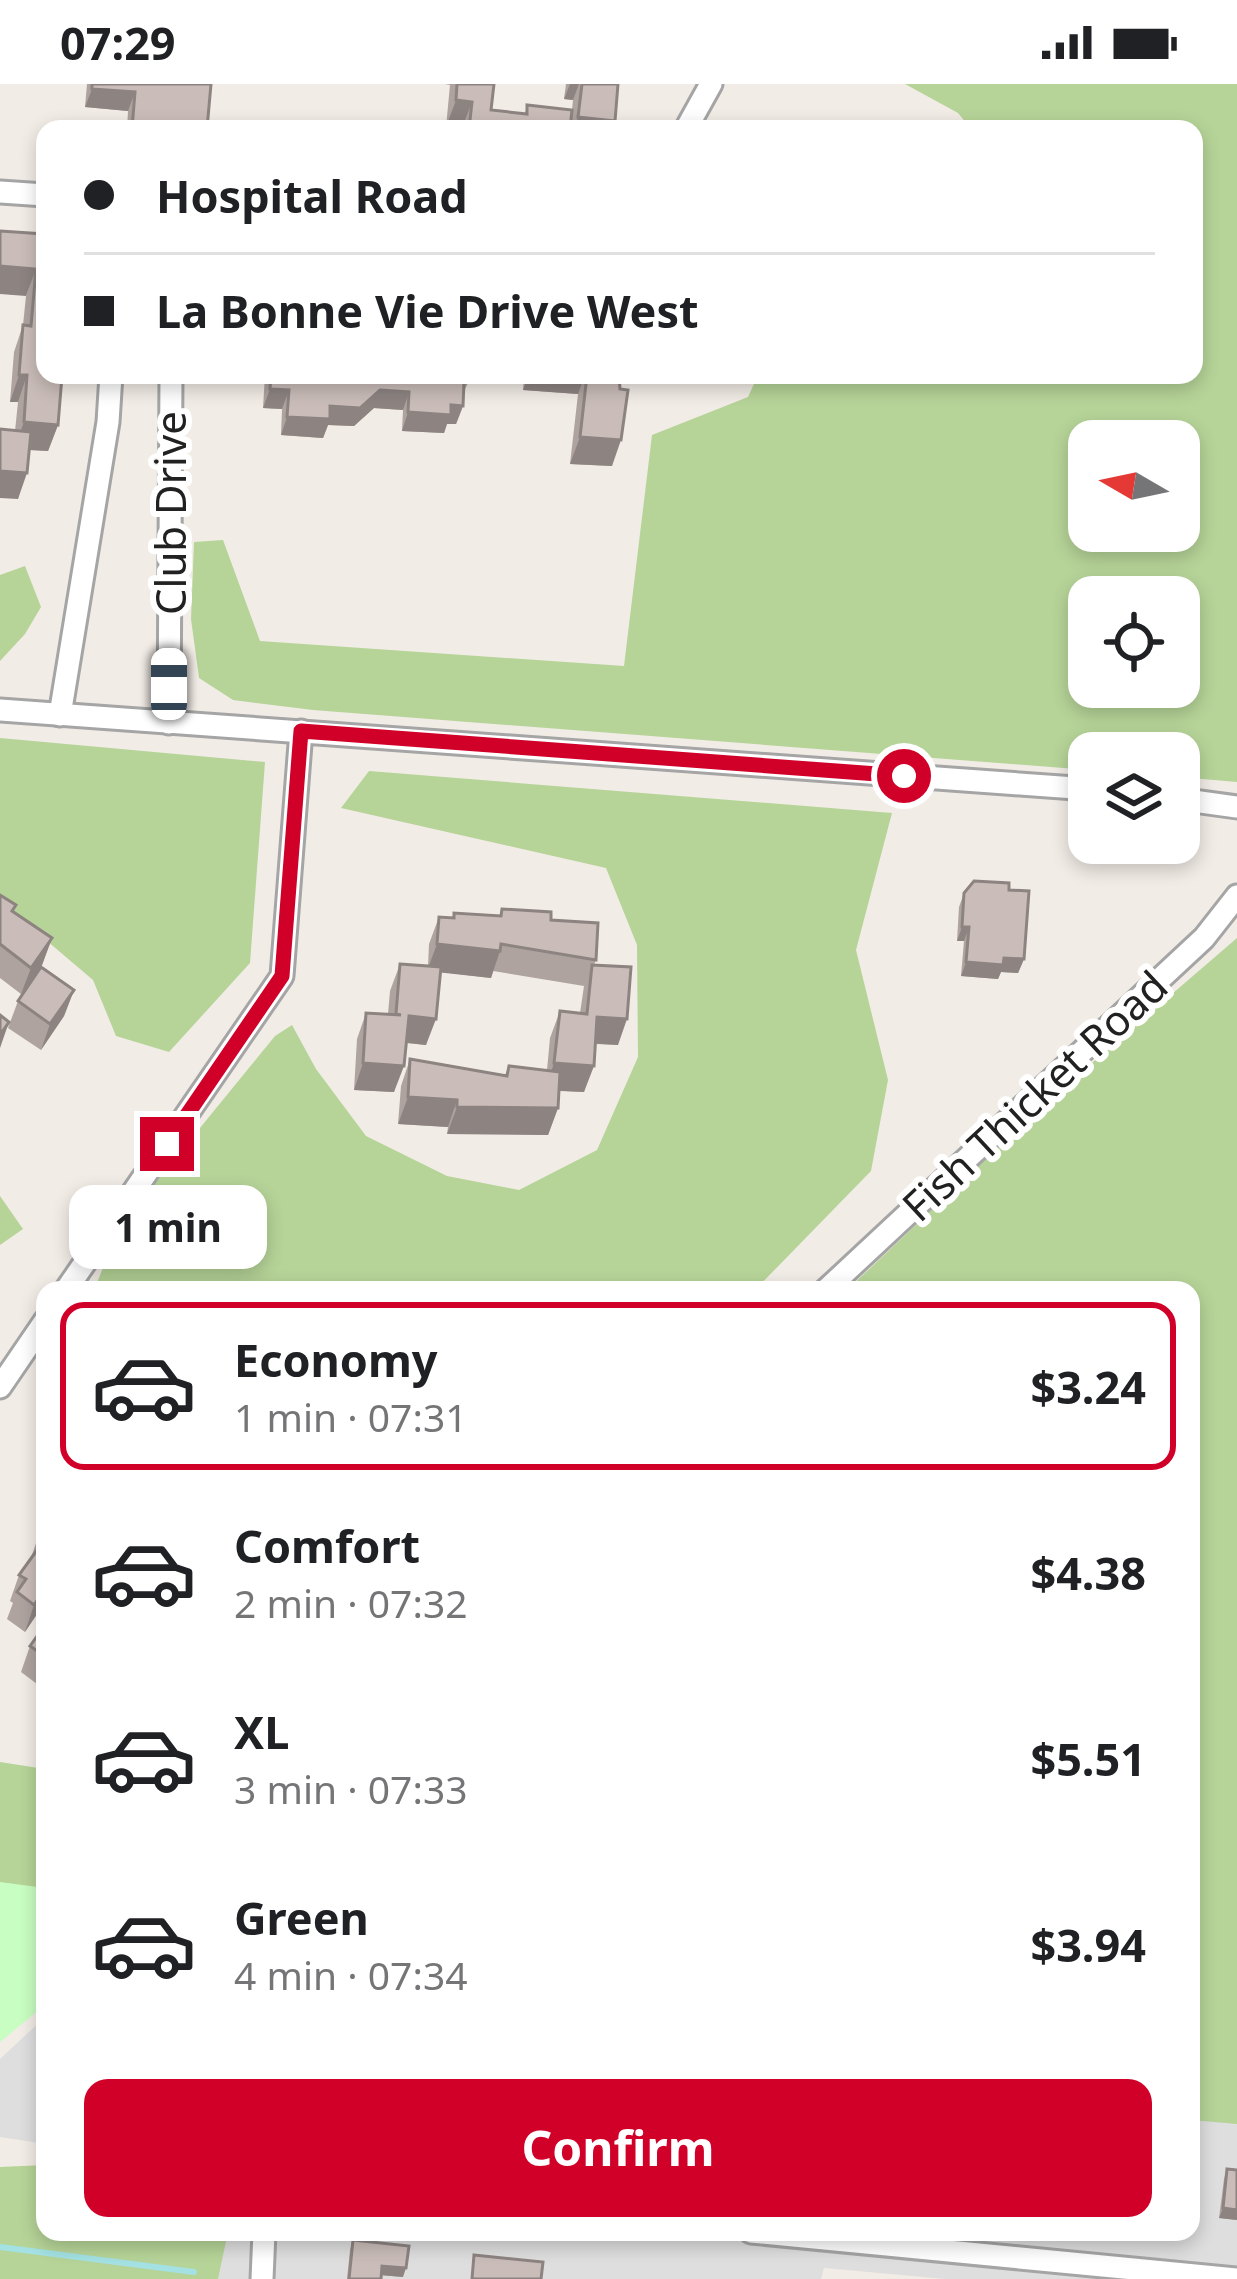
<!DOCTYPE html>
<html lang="en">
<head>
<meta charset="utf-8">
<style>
	body { margin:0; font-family:"Noto Sans",sans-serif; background:#f6f6f6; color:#202124; height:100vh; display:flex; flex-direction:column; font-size:45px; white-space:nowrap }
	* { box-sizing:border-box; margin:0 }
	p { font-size:39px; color:#757577 }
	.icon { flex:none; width:66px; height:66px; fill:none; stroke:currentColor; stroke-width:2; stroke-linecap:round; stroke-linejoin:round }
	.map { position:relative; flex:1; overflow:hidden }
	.details { position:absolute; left:36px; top:1197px; width:1164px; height:960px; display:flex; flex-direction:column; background:#fff; border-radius:24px; box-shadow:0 6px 18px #0003 }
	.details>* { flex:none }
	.hud { position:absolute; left:36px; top:36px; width:1167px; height:264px; border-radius:24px; box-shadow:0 6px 18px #0003; display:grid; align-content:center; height:264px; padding:0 48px; background:#fff }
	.needle { width:78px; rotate:279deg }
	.tools { position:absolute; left:1068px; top:336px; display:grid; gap:24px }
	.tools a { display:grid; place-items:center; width:132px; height:132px; border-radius:24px; background:#fff; box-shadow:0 6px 18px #0003; font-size:60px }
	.end { position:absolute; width:54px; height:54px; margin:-27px; border:15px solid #d10029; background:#fff; box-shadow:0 0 0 6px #fff }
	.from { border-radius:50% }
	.bubble { position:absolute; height:84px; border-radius:24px; background:#fff; box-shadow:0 6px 18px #0003; font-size:39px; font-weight:700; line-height:84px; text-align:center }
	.car { position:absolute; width:36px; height:72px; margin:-36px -18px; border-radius:15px; box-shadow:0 0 9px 3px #0007; background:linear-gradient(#fff 24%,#345 0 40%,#fff 0 76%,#345 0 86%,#fff 0) }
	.hud b { display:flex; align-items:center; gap:42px; height:114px; font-size:45px }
	.hud b+b { border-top:3px solid #e0e0e0 }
	.hud i { width:30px; height:30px; background:#202124 }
	ul { padding:21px 0 0; list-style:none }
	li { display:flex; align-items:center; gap:36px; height:168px; margin:0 24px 18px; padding:0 24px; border:6px solid transparent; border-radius:24px }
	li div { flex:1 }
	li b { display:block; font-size:45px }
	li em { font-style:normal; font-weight:700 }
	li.active { border-color:#d10029 }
	li>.icon { width:108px; height:108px; stroke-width:1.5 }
	.button { display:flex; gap:24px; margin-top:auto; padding:24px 48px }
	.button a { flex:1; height:138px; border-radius:24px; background:#d10029; color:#fff; font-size:48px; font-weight:700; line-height:138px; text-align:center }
	.status { display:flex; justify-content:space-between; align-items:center; height:84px; padding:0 60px; background:#fff; direction:ltr }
	.status svg { height:33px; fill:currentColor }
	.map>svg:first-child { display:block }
	.residential { fill:#dfdede }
	.forest { fill:#b6d498; fill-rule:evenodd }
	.park { fill:#c8fec1 }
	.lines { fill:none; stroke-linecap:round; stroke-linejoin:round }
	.stream { stroke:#a3e1e3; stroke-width:6 }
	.minor-casing { stroke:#a5a5a5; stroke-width:27 }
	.minor { stroke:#fff; stroke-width:21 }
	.wall { fill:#aea39f }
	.shaded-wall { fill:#8d8482 }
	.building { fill:#cabdb9; stroke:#8d8482; stroke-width:3 }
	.route { stroke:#d10029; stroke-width:15 }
	.labels { text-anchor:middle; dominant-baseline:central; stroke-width:12; stroke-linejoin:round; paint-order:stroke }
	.street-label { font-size:42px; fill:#212121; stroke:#fff }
</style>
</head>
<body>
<div class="status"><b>07:29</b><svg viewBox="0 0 49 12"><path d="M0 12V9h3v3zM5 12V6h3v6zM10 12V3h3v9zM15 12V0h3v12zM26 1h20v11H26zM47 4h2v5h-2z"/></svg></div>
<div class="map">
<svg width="1237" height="2195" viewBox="0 0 1237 2195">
	<rect width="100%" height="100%" fill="#f2ece6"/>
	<g class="residential">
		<path d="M45,1933v127l-45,-7v-78z"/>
		<path d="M1191,2013l46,4v178h-292l-121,-11 -3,11h-712l7,-47h1075z"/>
	</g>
	<g class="forest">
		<path d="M905,0h332v698l-58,-5v-24h-90v17l-776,-60 -80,-10 -34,-22 -8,-59 3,-77 29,-2 37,101 364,25 28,-231 96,-38 10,-22h436v-246h-223l-13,-16zM1179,357v90h-90v-90zM1089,513h90v90h-90z"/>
		<path d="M25,482l16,41 -16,27 -25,27v-86z"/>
		<path d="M0,654l265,24 -15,201 -81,89 -53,-16 -23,-56 -93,-79z"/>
		<path d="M369,687l523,42 -36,137 32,130 -17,91 -116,119h-661l26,-64 155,-190 17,-11 24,44 50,67 81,40 72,14 78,-40 41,-93 -1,-112 -31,-77 -265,-60z"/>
		<path d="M1237,854v1186l-46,-4v-830h-344l196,-185z"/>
		<path d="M0,1112l23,33 -23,16z"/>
		<path d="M0,1678l45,7v212l-45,31z"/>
		<path d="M45,2081v67h183l-10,47h-218v-112z"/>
	</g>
	<path class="park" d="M0,1798l45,6v117l-45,37z"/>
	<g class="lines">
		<path class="stream" d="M0,2163l194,25"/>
		<defs>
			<g id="minor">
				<path d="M686,45l25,-45"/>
				<path d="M0,108l45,3"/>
				<path d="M0,626l1089,79"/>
				<path d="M60,631l48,-293 3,-47"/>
				<path d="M169,639l2,-348"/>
				<path d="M1179,715l58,8"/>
				<path d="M66,1206l216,-314 19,-245"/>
				<path d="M826,1206l378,-352 33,-42"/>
				<path d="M0,1303l45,-66"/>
				<path d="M751,2148l486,47"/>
				<path d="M262,2195l2,-47"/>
			</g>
		</defs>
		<use href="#minor" class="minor-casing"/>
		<use href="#minor" class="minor"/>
	</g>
	<g class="wall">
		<path d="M87,0h124l-4,45h-80l1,-18 -43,-4z"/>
		<path d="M445,0h49l-3,26 34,4 2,-9 45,5 1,-10 -9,-1 2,-15h52l-3,37 -3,8h-150l-16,-2 4,-42z"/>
		<path d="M44,160l14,181 -10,26 -19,-1 -11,49 -3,-68 3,-29h-8l4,-50 9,-27 3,-29z"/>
		<path d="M265,291h207l-9,18v13l-7,18h-9l-3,9 -42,-2 1,-21 -29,-2 -20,18 -26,-1 -5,13 -42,-3 1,-26 -19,-1z"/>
		<path d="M524,291h95l-7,91 -42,-2 8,-70 -55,-4z"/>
		<path d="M1009,806l15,69 -6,14 -17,-1 -3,7 -37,-3 3,-35h-7l2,-34 5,-14z"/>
		<path d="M0,811l16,10 -3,7 39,26 -10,27 -21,29 -21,-16z"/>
		<path d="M502,825l49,11 45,40 -2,5 24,80 -23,-1 -11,48 -25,-1 -1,17 -10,27 -101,-1 1,-7 -50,-3 3,-38 9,-27 95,16 4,-9 38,4 3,-32 10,-27 20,2 4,-27 -91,-15 -2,7 -50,-6 -15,73 -20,-2 -12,49 -40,-2 3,-51 9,-26 22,1 2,-23 10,-27 28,2 1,-22 10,-27 14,1 1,-5 45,3z"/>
		<path d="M74,906l-10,26 -23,34 -33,-22 10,-27z"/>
		<path d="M45,1441v77l-20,30 -18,-13 6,-16 -3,-2 9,-26 12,-17 9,-27z"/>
		<path d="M45,1541v65l-24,-18 9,-26z"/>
		<path d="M1227,2085l10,1v50l-18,-2 5,-39z"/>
		<path d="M353,2156l50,37 -22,-2v4h-34l3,-29z"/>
	</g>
	<g class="shaded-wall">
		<path d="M570,0h9l-6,16 -9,-1z"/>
		<path d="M92,5l43,3 -7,19 -43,-4z"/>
		<path d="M456,16l16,2 -10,26 -16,-1z"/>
		<path d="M578,33l37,4 -3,8h-38z"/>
		<path d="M0,182l36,3 -10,27 -26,-2z"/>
		<path d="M19,291h8l-9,27h-8z"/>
		<path d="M529,291h56l-7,19 -55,-4z"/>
		<path d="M270,305l19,1 -7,19 -19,-1z"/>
		<path d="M380,306l29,2 -6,18 -29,-2 -20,18 -26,-1 -5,13 -42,-3 6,-18z"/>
		<path d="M451,321l12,1 -7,18h-9l-3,9 -42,-2 6,-19z"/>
		<path d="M24,338l34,3 -10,26 -34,-2z"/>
		<path d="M580,353l41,3 -9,26 -42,-2z"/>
		<path d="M0,387l27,2 -9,26 -18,-1z"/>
		<path d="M962,843h7l-5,14h-7z"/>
		<path d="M52,854l-10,27 -21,29 10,-26z"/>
		<path d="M437,860l63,7 -9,27 -64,-7z"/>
		<path d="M1004,874l20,1 -6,14 -17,-1 -3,7 -37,-3 5,-14z"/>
		<path d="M74,906l-10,26 -23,34 9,-26z"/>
		<path d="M409,932l27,3 -10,26 -26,-3z"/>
		<path d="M597,933l30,2 -9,26 -31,-2z"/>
		<path d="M9,938l-9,26v-13z"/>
		<path d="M363,979l41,3 -10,26 -40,-2z"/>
		<path d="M554,979l40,3 -10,26 -39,-2z"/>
		<path d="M408,1013l49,3 -9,27 -50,-3z"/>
		<path d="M457,1023l101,1 -10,27 -101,-1z"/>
		<path d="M45,1506v12l-20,30 9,-27z"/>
		<path d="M1223,2124l14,2v10l-18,-2z"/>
		<path d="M382,2182l24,2 -3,9 -24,-2z"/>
	</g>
	<g class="building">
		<path d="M92,0h119l-4,45h-75l3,-37 -43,-3z"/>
		<path d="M457,0h37l-3,26 36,4v-9l45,5 -2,19h-101l3,-27 -16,-2z"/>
		<path d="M582,0h36l-3,37 -37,-4z"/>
		<path d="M0,147l44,3 1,141 17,1 -4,49 -34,-3 3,-47h-8l4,-50 8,1 5,-57 -36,-3z"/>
		<path d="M271,291h199l-6,7 -1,24 -12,-1v10l-43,-3 1,-20 -29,-2 -20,18 -30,-2v13l-43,-2 2,-27 -19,-1z"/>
		<path d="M587,291h32l1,14 8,1 -7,50 -41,-3z"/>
		<path d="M0,345l31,3 -4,41 -27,-2z"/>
		<path d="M974,797l35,2v7l20,1 -5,68 -20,-1 -1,7 -37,-3 3,-35h-7l2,-34z"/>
		<path d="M0,811l16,10 -4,6 40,27 -21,30 -31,-24z"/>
		<path d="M502,825l49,3v8l47,3 -2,37 -95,-16 -1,7 -63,-7 2,-27 15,1v-5l47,3z"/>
		<path d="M400,880l41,3 -5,52 -27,-3 -5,50 -41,-3 3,-50 35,2 -5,-1z"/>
		<path d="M592,881l39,2 -4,52 -30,-2 -3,49 -40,-3 6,-52 27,3z"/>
		<path d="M41,883l33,23 -24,34 -32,-23z"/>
		<path d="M0,931l9,7 -9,13z"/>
		<path d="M410,975l97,17 2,-10 51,6 -2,36 -101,-1v-7l-49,-3z"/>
		<path d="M45,1455v51l-11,15 -17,-13 9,-13 -7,-4z"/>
		<path d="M45,1541v31l-15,-10z"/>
		<path d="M1227,2085l10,1v40l-14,-2z"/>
		<path d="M353,2156l56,6 -3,22 -24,-2 -1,13h-32z"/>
		<path d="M474,2171l69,7 -2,17h-69z"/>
	</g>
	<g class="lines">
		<path class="route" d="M167,1060l115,-168 19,-245 603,45"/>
	</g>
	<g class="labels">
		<g class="street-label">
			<text transform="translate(169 429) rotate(-90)">Club Drive</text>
			<text transform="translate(1034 1011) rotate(-43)">Fish Thicket Road</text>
		</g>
	</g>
</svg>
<div class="tools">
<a><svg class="needle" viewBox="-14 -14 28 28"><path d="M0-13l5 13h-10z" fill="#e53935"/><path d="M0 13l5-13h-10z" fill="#757577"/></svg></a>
<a><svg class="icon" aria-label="locate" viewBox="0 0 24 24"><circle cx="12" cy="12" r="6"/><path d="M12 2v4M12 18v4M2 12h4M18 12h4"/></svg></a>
<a><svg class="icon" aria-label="layers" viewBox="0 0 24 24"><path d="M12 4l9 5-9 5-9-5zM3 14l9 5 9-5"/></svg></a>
</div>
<i class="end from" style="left:904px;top:692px"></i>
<i class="end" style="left:167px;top:1060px"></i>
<div class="bubble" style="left:69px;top:1101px;width:198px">1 min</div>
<i class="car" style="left:169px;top:600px;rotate:0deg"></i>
<div class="hud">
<b><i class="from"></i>Hospital Road</b>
<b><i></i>La Bonne Vie Drive West</b>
</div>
<section class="details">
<ul>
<li class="active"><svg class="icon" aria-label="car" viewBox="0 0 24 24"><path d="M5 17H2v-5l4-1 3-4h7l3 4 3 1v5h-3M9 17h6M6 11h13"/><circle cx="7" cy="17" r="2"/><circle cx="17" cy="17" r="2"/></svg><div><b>Economy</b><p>1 min · 07:31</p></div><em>$3.24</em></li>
<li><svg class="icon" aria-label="car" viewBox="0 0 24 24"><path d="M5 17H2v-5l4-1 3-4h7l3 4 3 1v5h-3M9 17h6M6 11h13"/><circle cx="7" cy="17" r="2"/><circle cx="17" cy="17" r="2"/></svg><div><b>Comfort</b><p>2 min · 07:32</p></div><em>$4.38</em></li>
<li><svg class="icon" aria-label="car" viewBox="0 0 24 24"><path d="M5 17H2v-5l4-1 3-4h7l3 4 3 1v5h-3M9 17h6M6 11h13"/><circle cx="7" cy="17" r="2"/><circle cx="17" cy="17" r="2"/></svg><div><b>XL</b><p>3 min · 07:33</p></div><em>$5.51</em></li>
<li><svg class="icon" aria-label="car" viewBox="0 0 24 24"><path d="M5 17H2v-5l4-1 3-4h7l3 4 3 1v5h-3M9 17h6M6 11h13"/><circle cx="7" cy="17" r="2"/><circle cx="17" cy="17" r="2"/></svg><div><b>Green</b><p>4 min · 07:34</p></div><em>$3.94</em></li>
</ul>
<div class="button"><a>Confirm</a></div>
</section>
</div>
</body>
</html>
